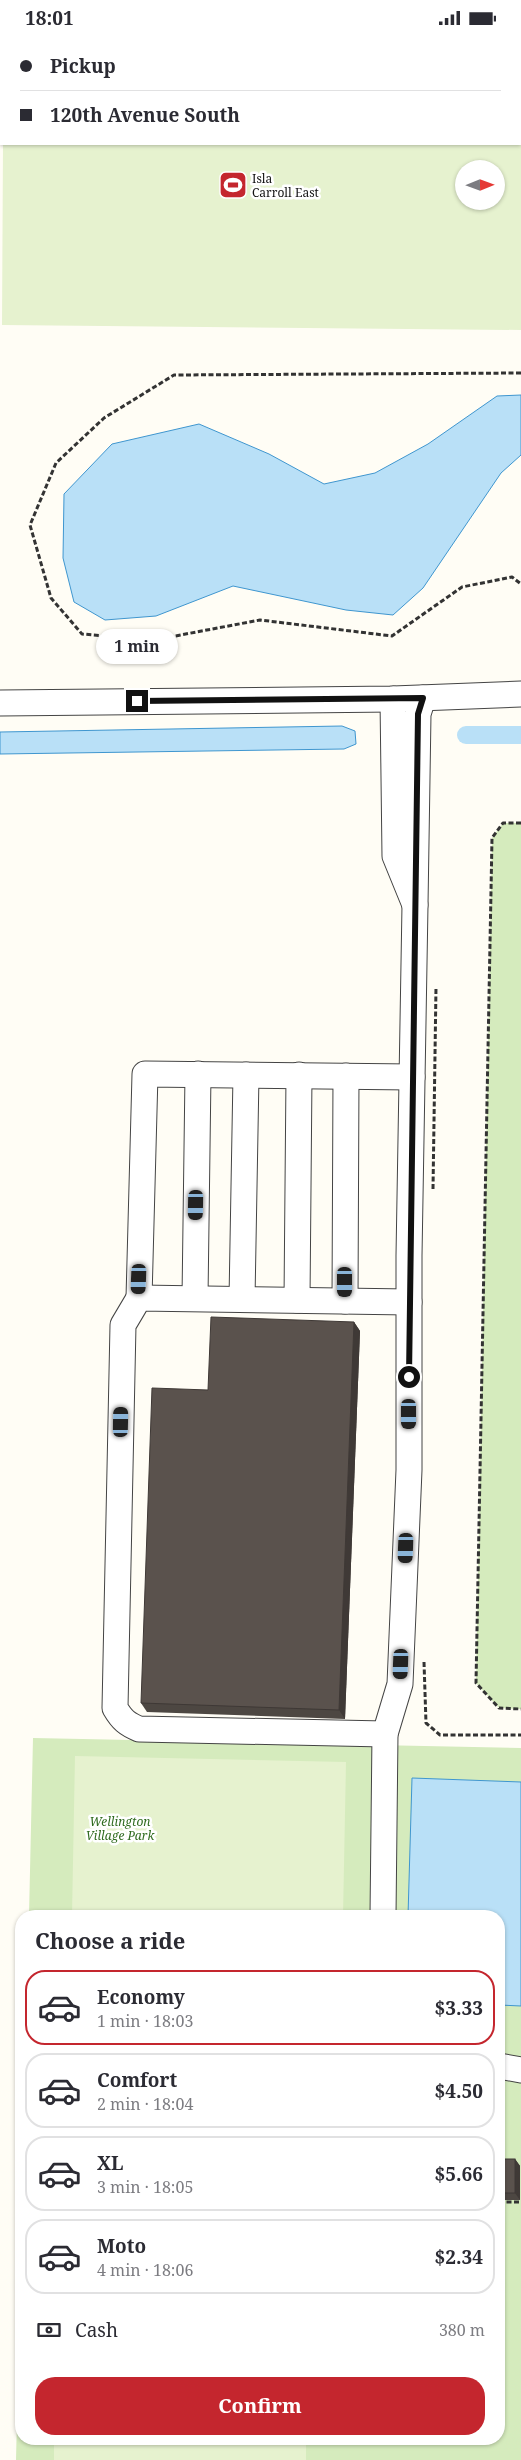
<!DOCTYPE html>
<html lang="en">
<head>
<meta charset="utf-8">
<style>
	body { margin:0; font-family:"Noto Serif",serif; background:#f7f7f7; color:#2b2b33; height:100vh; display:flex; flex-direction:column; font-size:19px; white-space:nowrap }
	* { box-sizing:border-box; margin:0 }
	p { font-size:16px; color:#7c7c81 }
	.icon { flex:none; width:28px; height:28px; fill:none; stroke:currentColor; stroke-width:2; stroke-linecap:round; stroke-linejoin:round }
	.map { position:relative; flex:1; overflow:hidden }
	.sheet { position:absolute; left:15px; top:1875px; width:490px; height:535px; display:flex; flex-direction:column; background:#fff; border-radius:20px; box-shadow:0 1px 4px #0004 }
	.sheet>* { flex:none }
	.hud { position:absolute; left:0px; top:0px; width:521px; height:110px; box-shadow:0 1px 4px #0004; display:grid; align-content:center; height:110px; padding:0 20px; background:#fff }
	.needle { width:32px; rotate:89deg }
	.tools { position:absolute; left:455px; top:125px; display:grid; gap:10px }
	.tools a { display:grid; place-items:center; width:50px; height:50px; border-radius:50%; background:#fff; box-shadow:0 1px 4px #0004; font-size:25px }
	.end { position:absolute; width:22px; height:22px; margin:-11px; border:6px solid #111; background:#fff; box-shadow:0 0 0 2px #fff }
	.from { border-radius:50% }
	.bubble { position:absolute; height:35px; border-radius:18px; background:#fff; box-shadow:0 1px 4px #0004; font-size:16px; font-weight:700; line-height:35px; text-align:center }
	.car { position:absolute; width:15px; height:30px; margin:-15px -8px; border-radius:6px; box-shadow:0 0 4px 1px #0007; background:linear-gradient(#222 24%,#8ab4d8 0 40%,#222 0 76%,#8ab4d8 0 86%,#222 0) }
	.hud b { display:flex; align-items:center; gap:18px; height:48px; font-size:19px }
	.hud b+b { border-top:1px solid #e1e1e2 }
	.hud i { width:12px; height:12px; background:#2b2b33 }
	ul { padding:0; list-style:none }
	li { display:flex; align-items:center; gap:15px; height:75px; margin:0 10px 8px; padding:0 10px; border:2px solid #e1e1e2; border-radius:20px }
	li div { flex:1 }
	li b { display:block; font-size:19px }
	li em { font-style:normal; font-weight:700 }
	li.on { border-color:#c4262e }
	li>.icon { width:45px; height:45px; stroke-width:1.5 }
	h2 { padding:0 20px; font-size:22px; line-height:60px }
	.pay { display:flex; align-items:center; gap:12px; height:55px; padding:0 20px; font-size:19px }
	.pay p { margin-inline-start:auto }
	.action { display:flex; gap:10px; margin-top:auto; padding:10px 20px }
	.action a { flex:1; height:58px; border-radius:20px; background:#c4262e; color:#fff; font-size:20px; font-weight:700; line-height:58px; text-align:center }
	.status { display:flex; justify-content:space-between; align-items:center; height:35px; padding:0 25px; background:#fff; direction:ltr }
	.status svg { height:14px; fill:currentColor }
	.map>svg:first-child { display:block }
	.green { fill:#d5ebbd }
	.pitch { fill:#e6f2cf; fill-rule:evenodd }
	.water { fill:#b9e0f7; stroke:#3f96cf }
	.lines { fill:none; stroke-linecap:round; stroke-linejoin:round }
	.canal { stroke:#b9e0f7; stroke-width:18 }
	.minor-casing { stroke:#444; stroke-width:27 }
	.path { stroke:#333; stroke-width:3; stroke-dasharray:5 2.5; stroke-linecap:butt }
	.minor { stroke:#fff; stroke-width:25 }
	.wall { fill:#4d4742 }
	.shaded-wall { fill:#3f3936 }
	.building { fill:#5a524d; stroke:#3f3936 }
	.route { stroke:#111; stroke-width:6 }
	.labels { text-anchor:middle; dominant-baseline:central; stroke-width:5; stroke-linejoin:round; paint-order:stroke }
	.poi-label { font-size:12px; fill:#111; stroke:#fff; text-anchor:start }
	.park-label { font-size:12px; font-style:italic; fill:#2f6b1f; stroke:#fff }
</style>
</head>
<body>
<div class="status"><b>18:01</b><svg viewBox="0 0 49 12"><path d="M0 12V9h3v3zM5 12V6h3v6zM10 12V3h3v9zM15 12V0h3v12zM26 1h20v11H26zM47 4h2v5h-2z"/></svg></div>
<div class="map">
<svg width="521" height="2425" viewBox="0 0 521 2425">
	<rect width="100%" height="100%" fill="#fffdf5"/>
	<g class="green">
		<path d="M503,788h18v886l-22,-1 -23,-25 16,-845z"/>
		<path d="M33,1703l488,10v712h-505l5,-210v189h478v-523h-470z"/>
	</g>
	<g class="pitch">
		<path d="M4,0h517v295l-519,-5 1,-181h517v-108zM464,134h32v32h-32z"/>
		<path d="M75,1721l271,6 -3,154h-271z"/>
		<rect x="54" y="2404" width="252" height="21"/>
	</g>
	<g class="water">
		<path d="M521,360v60l-20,18 -78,115 -30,27 -47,-5 -113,-24 -77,30 -51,4 -31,-18 -11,-44 1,-64 48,-50 87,-20 70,30 55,30 51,-11 53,-29 69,-48z"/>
		<path d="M342,691l13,5 1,13 -12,5 -344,5v-22z"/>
		<path d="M412,1743l109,4v224l-22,-1v-89h-91z"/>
	</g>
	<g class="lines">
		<path class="canal" d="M466,700h55"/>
		<defs>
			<g id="minor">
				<path d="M393,664l2,157 20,49 3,-191 5,-16"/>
				<path d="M0,668l393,-4 128,-5"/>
				<path d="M139,1263l6,-224 267,3"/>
				<path d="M195,1263l3,-224"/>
				<path d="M242,1264l4,-224"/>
				<path d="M297,1265l2,-225"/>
				<path d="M345,1266l1,-225"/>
				<path d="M385,1699l-246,-5c-12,-5 -17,-9 -24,-21l8,-383 16,-27 270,4"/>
				<path d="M383,1881l2,-182 15,-50 9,-214v-214l6,-351"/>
				<path d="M499,2031l22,4"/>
			</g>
		</defs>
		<use href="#minor" class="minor-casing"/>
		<g class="path">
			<path d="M521,338l-347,2 -70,43 -48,45 -26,62 21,73 31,36 72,6 106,-20 132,16 70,-49 50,-10 9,7"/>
			<path d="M521,788h-18l-11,15 -16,845 23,25 22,1"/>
			<path d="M433,1154l3,-202"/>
			<path d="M424,1627l2,61 14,12h81"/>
			<path d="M499,2167h22"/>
		</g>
		<use href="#minor" class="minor"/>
	</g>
	<g class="wall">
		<path d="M354,1287l6,9 -15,388 -198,-7 -6,-9 67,-313z"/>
		<path d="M499,2124h16l5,7v34h-21z"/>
	</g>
	<g class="shaded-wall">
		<path d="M354,1287l6,9 -15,388 -6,-9z"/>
		<path d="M515,2124l5,7v34l-5,-7z"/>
	</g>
	<g class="building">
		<path d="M211,1282l143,5 -15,388 -198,-7 11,-315 56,2z"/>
		<rect x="499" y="2124" width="16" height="34"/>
	</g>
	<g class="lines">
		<path class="route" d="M137,666l286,-3 -5,16 -9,663"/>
	</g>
	<defs>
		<symbol id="stadium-square" viewBox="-11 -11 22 22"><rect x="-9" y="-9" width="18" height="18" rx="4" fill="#c4262e" stroke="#fff"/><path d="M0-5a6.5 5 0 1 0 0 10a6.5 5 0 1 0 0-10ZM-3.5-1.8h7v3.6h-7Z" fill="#fff"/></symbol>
	</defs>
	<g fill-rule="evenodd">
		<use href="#stadium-square" x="217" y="134" width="32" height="32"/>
	</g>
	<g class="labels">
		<g class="poi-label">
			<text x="252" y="143">Isla<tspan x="252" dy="14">Carroll East</tspan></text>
		</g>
		<g class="park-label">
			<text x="120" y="1786">Wellington<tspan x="120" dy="14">Village Park</tspan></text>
		</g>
	</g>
</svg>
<div class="tools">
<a><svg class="needle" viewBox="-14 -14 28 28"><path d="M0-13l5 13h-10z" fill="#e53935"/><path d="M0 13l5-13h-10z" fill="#7c7c81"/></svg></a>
</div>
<i class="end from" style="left:409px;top:1342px"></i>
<i class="end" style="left:137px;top:666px"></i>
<div class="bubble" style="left:96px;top:594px;width:82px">1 min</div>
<i class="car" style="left:196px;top:1170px;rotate:181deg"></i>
<i class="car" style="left:139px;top:1244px;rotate:182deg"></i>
<i class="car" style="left:345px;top:1247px;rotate:180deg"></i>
<i class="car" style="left:409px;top:1379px;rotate:180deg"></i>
<i class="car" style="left:121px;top:1387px;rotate:1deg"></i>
<i class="car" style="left:406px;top:1513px;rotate:182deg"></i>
<i class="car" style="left:401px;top:1629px;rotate:182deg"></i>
<div class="hud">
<b><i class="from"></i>Pickup</b>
<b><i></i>120th Avenue South</b>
</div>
<section class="sheet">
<h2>Choose a ride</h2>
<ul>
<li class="on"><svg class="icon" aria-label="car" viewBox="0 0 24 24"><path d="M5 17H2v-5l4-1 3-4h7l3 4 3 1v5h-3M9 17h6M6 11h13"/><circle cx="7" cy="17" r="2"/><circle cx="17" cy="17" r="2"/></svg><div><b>Economy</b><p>1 min · 18:03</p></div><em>$3.33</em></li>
<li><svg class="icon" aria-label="car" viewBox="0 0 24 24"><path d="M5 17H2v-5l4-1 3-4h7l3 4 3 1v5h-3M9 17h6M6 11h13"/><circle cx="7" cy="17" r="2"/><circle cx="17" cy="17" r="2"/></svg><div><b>Comfort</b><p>2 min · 18:04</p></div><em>$4.50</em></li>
<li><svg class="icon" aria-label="car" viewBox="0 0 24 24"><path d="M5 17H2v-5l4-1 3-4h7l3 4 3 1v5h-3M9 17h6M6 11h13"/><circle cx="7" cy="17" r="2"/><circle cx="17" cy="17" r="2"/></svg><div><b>XL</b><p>3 min · 18:05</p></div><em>$5.66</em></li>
<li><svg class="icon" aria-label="car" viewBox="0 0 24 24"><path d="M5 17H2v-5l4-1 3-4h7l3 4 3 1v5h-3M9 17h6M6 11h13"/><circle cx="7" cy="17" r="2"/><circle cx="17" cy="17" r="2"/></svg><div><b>Moto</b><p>4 min · 18:06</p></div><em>$2.34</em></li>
</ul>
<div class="pay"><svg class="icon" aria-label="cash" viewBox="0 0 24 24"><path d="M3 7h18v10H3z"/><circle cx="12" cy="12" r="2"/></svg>Cash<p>380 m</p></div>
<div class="action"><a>Confirm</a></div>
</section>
</div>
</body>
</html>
